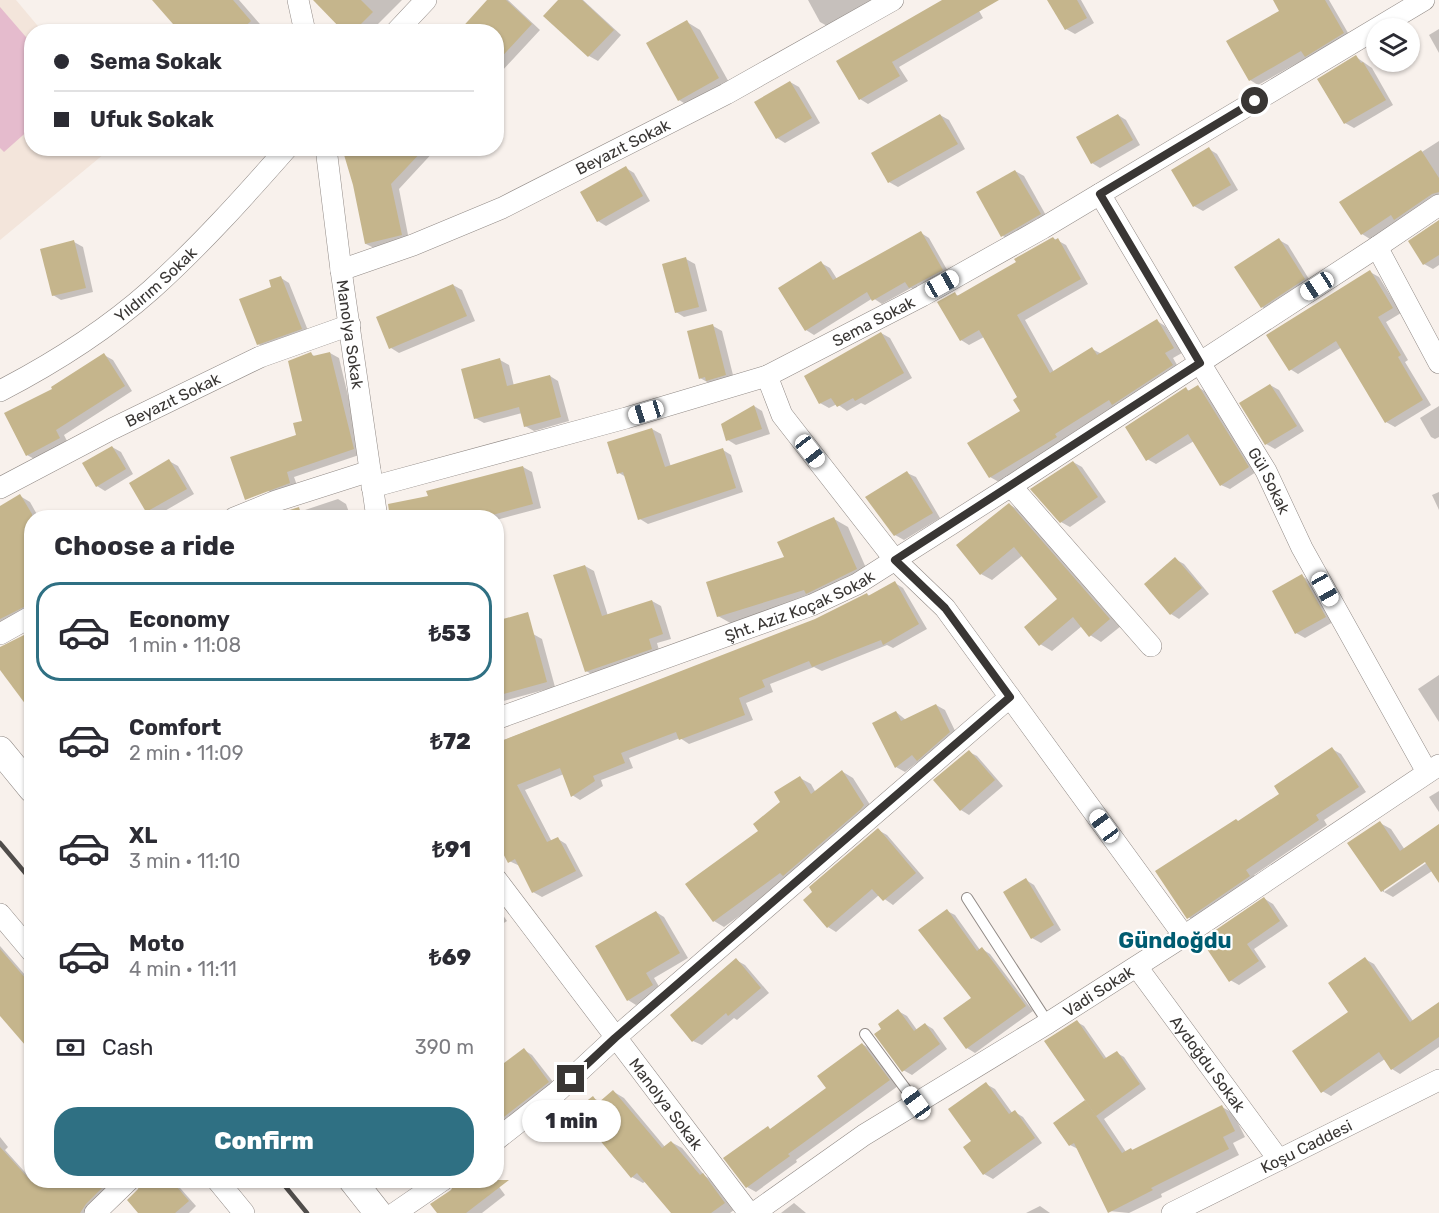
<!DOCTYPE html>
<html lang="en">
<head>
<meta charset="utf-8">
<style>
	body { margin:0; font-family:Rubik,sans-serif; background:#f7f7f7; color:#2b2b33; height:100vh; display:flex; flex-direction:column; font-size:22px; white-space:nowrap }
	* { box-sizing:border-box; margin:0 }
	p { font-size:20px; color:#7c7c81 }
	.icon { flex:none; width:33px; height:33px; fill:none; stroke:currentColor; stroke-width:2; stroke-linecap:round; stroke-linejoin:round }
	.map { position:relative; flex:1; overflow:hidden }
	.panel { position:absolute; left:24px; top:510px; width:480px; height:678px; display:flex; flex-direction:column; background:#fff; border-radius:24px; box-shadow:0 2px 4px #0004 }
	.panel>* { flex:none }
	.hud { position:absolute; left:24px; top:24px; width:480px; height:132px; border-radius:24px; box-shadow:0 2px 4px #0004; display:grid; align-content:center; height:132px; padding:0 30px; background:#fff }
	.fabs { position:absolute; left:1366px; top:18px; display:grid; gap:12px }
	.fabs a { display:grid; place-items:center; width:54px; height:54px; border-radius:50%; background:#fff; box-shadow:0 2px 4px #0004; font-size:30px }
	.end { position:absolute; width:27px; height:27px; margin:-14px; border:8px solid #393634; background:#fff; box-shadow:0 0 0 3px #fff }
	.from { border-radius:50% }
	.bubble { position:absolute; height:42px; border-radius:21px; background:#fff; box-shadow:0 2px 4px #0004; font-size:20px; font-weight:800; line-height:42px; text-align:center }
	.car { position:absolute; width:18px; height:36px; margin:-18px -9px; border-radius:8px; box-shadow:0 0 4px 2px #0007; background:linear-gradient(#fff 24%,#345 0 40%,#fff 0 76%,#345 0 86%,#fff 0) }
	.hud b { display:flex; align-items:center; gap:21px; height:57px; font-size:22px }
	.hud b+b { border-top:2px solid #e1e1e2 }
	.hud i { width:15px; height:15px; background:#2b2b33 }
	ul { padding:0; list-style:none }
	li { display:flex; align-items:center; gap:18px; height:99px; margin:0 12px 9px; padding:0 18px; border:3px solid transparent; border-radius:24px }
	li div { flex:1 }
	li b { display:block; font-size:22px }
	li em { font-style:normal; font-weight:800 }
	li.selected { border-color:#2f7083 }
	li>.icon { width:54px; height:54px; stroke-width:1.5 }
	h2 { padding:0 30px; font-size:27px; line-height:72px }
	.pay { display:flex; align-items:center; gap:15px; height:66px; padding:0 30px; font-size:22px }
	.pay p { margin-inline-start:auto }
	.button { display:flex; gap:12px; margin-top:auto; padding:12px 30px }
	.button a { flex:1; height:69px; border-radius:24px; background:#2f7083; color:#fff; font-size:24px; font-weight:800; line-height:69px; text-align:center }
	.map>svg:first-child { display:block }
	.built { fill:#f3e5db }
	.green { fill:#e5bbcd }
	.shadow { fill:#0003; fill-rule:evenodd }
	.building { fill:#c5b58c }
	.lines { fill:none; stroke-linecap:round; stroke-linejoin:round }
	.service-casing { stroke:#918a86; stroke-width:12 }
	.minor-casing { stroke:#918a86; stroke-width:22 }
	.tertiary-casing { stroke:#918a86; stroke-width:28 }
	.service { stroke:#fff; stroke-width:10 }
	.minor { stroke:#fff; stroke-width:21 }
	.tertiary { stroke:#fff; stroke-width:27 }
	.rail { stroke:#504d4b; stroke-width:4.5 }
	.route { stroke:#393634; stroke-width:8 }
	.labels { text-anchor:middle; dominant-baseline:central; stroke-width:4.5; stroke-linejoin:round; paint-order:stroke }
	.street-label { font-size:16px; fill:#393634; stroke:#fff }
	.district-label { font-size:22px; font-weight:bold; fill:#005c71; stroke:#fff }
</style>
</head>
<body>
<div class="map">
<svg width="1439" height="1213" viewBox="0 0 1439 1213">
	<rect width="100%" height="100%" fill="#f8f1ec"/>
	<path class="built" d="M0,0h16l26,31 -10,1v116l78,1 -110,91z"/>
	<path class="green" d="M0,7l32,37 -1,84 -27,24 -4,-4z"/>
	<g class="shadow">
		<path d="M154,0h85l27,31 -99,1 8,-8z"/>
		<path d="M331,0h71l-32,32h-24z"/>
		<path d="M489,0h19l32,30 -38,41 -6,-3v-36z"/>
		<path d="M560,0h23l38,35 -23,26 -9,-5 -43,-41z"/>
		<path d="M808,0h69l-48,27 -9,-5z"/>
		<path d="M945,0h28l10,18 -84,49 9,14 -40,23 -8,-5z"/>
		<path d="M1049,0h32l13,23 -19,11 -9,-5z"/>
		<path d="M1274,0h55l22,38 -37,22 -6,-3 -50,28 -8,-5 31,-69z"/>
		<path d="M687,22l13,8 31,56 -39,22 -13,-8z"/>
		<path d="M1439,29v24l-10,-18z"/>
		<path d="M1356,57l16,11 21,37 -39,23 -9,-5 -26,-44z"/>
		<path d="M790,82l9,5 21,36 -35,20 -8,-5z"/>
		<path d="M940,115l9,5 16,29 -67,38 -9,-5z"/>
		<path d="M1118,115l8,5 14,25 -40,23 -8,-5z"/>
		<path d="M1439,141v60l-40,20 -29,18 -8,-5 -20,-31z"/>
		<path d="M344,148h93l-38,41 10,51 -35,8 -8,-4 -12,-60z"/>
		<path d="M1209,149l8,5 21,36 -35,21 -9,-5z"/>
		<path d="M626,168l8,5 16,28 -44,25 -8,-5z"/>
		<path d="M1015,171l9,5 24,43 -37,22 -8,-5z"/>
		<path d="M1439,221v44l-6,4 -9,-5 -14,-22z"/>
		<path d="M921,233l8,5 21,37 -32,17 -7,-4 -29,16 -9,-6 -59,37 -8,-5 15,-67 9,5 7,11z"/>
		<path d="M1053,238l13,7 22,39 -63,36 29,52 38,-23 10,5 55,-33 8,5 17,27 -9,5 7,12 -97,56 -21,14 2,2 -65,40 -9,-5 32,-65 -3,-14 -35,-61 -15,8 -8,-5 -6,-46 4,2 59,-33z"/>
		<path d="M1279,240l9,5 24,39 -42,28 -8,-5z"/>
		<path d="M74,242l9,5 10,45 -32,8 -8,-5z"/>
		<path d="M686,259l9,5 12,47 -23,6 -8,-5z"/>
		<path d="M1370,272l9,5 22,36 -15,9 22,38 -3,2 26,43 -36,22 -9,-5 -44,-75 -44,27 -8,-5z"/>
		<path d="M281,278l8,5 20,50 -42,15 -9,-4 14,-56z"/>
		<path d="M453,285l9,5 13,31 -76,32 -8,-5z"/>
		<path d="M713,326l9,5 12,48 -25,4 -9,-5z"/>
		<path d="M881,333l9,5 22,40 -47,27 -4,-2 -14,8 -10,-7 -8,4 -9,-5z"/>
		<path d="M330,353l9,5 23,96 -68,23 4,11 -22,7 -8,-4 36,-69 7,-68 5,3z"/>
		<path d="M104,355l9,5 19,31 -68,44 4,8 -32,17 -9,-5z"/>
		<path d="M500,360l9,5 5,21 36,-10 8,5 11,40 -35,10 -9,-5 -3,-13 -38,10 -9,-5z"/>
		<path d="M1270,385l9,5 25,41 -29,18 -9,-5 -24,-40z"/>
		<path d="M1198,387l8,5 50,80 -26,17 -9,-4 -27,-44 -38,23 -9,-5 39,-70 4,2z"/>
		<path d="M754,406l8,5 8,23 -34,11 -8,-5z"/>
		<path d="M1439,406v31l-4,2 -4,-2 -11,-19z"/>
		<path d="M652,429l9,5 10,33 52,-17 8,5 12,37 -95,32 -8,-5 -14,-42 -7,-4z"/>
		<path d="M112,447l9,5 12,22 -28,17 -8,-5z"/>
		<path d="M169,461l9,5 16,28 -38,22 -9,-5z"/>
		<path d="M1073,462l9,5 24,35 -36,25 -9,-5z"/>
		<path d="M523,467l9,5 9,36 -45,12v-2h-102l36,-21z"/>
		<path d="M907,473l9,4 24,41 -36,22 -9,-5z"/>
		<path d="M1439,492v18l-7,-15z"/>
		<path d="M20,496l10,6 9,16h-7v94l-32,20v-125z"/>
		<path d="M338,499l8,5 5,14h-74l21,-9 4,2z"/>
		<path d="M1009,504l11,7 101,115 -20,16 -11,-7 -8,-9 -30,25 -12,-7 19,-45 -36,-44 -31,25 -11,-6z"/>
		<path d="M834,519l14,8 22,50 -138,47 -14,-8z"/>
		<path d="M1175,559l9,5 25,30 -30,25 -8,-5z"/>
		<path d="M585,566l9,5 14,45 44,-15 9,5 10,33 -14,4 3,11 -65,22 -9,-5z"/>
		<path d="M1302,576l8,5 23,41 -28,16 -9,-5z"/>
		<path d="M895,583l8,5 24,41 -34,19 -6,-3 -65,26 -8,-4 -44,17 3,8 -27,11 7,17 -64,24 -9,-6 -51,20 4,10 -32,12 2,6 -23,14 -8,-5 -8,-21 -39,16 27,52 6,-3 8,5 17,32 -41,21 -9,-5 -13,-26 -11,-5 -13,-118 319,-122 52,-27 3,2z"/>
		<path d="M533,634l9,5 13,48 -59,16v-59z"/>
		<path d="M1439,675v47l-21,-33z"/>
		<path d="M936,705l9,5 13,27 -32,28 -7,-4 -14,11 -9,-5 -22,-44 22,-11 10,8z"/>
		<path d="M1332,749l9,5 25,38 -42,28 3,5 -73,50 4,6 -61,41 -9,-5 51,-95 42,-28z"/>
		<path d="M969,752l8,4 26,30 -34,29 -8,-5z"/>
		<path d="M843,772l10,6 21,33 -84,68 -66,48 -10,-6 46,-90 40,-53 11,6 5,9z"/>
		<path d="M1439,791v21l-10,-15z"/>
		<path d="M1380,823l11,6 14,21 34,-24v45l-4,-2 -42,28 -11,-6zM1430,857l2,2 -48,33v-4z"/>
		<path d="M878,830l9,5 37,43 -31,27 -14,-10 -43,37 -8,-5z"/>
		<path d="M1026,880l8,5 27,45 -20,13 -9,-5z"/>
		<path d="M1265,899l8,5 15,22 -34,23 12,18 -27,18 -9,-5z"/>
		<path d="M496,905l11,16 -11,7z"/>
		<path d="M947,911l8,4 25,35 2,-1 8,5 43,57 -58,42 -8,-5 6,-49z"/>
		<path d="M656,912l8,5 24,41 -34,20 7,12 -25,15 -8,-5z"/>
		<path d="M0,946l32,37v68l-32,-37z"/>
		<path d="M1365,959l9,5 39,57 26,-17v43l-39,27 -8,-5 -7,-10 -54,37 -9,-5 28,-79z"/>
		<path d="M736,960l9,5 24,28 -32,27 -3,-2 -32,27 -9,-4z"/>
		<path d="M898,1011l9,5 10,14 8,-6 8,5 14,20 -35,26 -9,-5z"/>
		<path d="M1077,1022l7,4 23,33 10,-6 7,4 22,32 -42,30 22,33 5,-3 3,2 88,-44 11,6 12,24 -12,6 6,12 -78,39 1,3 -33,16 -20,-2 -29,-61 -10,-5 16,-43z"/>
		<path d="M862,1044l9,5 27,37 -102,74 1,2 -41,30 -9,-5 24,-57 57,-42z"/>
		<path d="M524,1050l8,5 25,32 -61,49v-65z"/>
		<path d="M986,1084l9,5 18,25 2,-2 8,5 19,26 -49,36 -9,-5 -11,-33z"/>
		<path d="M614,1092l10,6 41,49 6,-5 11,6 23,28 8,5 22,28 -5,4h-57l-27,-32 -3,2 -11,-6 -39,-79 8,4z"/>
		<path d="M0,1137l8,10 -3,3 27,30h93l-33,33h-92z"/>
		<path d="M151,1180h22l23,26 -7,7h-49z"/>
		<path d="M412,1180h25l-13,9z"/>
		<path d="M494,1180l11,15 -23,18h-43z"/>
		<path d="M794,1203l12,10h-25z"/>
		<path d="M1040,1206l10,7h-24z"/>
	</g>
	<g class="building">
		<path d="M152,0h81l18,21 -12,11h-59z"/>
		<path d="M313,0h48l12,12 -20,20h-9z"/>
		<path d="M487,0h19l26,24 -36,39v-31h-38z"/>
		<path d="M558,0h24l32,30 -26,27 -45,-41z"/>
		<path d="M942,0h57l-107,62 8,14 -41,24 -23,-39z"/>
		<path d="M1047,0h30l10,18 -22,12z"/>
		<path d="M1273,0h52l19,33 -39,24 -4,-6 -52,30 -23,-40 53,-30z"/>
		<path d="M687,20l32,58 -41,23 -32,-58z"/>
		<path d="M1356,55l5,8 2,-1 23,38 -42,24 -27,-45z"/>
		<path d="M790,81l22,37 -36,21 -22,-37z"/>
		<path d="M940,114l18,30 -70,39 -17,-30z"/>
		<path d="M1118,114l15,26 -42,24 -15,-27z"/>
		<path d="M1209,147l22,38 -38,22 -22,-37z"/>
		<path d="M342,148h83l-34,36 11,51 -37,9 -12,-59z"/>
		<path d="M1421,150l18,28v14l-7,2 -38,26 -3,-5 -30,20 -22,-33z"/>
		<path d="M626,166l17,30 -46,26 -17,-30z"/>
		<path d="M1015,170l26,44 -40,23 -25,-45z"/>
		<path d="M1439,220v35l-16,10 -15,-24z"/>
		<path d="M921,231l22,39 -34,18 -4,-6 -33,19 -5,-9 -62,39 -27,-43 43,-27 12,19z"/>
		<path d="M1053,237l2,3 3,-2 23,41 -64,36 33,58 42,-26 5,8 60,-36 17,29 -9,5 8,12 -61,40 -3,-5 -35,22 -19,12 2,3 -68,41 -22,-35 53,-32 -7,-11 4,-3 -38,-67 -19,11 -23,-39 18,-10 2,4 59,-34 -2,-3z"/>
		<path d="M1279,238l26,41 -44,29 -27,-41z"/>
		<path d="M74,240l12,48 -34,8 -12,-47z"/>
		<path d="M686,257l13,50 -24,6 -13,-49z"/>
		<path d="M1370,270l23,38 -15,9 23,38 -3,2 25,43 -38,23 -49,-82 -47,30 -23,-36z"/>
		<path d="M281,276l21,53 -45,16 -18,-46 32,-12 -2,-7z"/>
		<path d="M453,284l14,32 -78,33 -13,-32z"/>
		<path d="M713,324l13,51 -20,6 -1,-4 -6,2 -12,-48z"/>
		<path d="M881,332l23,41 -49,28 -2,-3 -16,9 -6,-9 -12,6 -15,-28z"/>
		<path d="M311,352l2,4 17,-4 24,97 -67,23 3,11 -45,17 -15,-43 66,-22 -3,-12 9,-2 -14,-60z"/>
		<path d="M104,353l21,33 -69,44 4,8 -34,18 -22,-43 48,-24 -1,-2z"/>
		<path d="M500,358l7,28 43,-11 11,42 -37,10 -5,-20 -45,12 -13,-50z"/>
		<path d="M1270,384l27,42 -32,19 -26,-42z"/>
		<path d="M1198,385l51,82 -29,19 -32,-52 -42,27 -21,-34 61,-40 2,4z"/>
		<path d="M754,405l8,24 -36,12 -5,-17z"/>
		<path d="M652,428l13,39 58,-19 13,40 -98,32 -15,-48 -6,2 -10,-32z"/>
		<path d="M112,446l14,23 -30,18 -14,-24z"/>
		<path d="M169,459l18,30 -41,23 -17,-29z"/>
		<path d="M1073,461l25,36 -38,26 -30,-34z"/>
		<path d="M523,466l10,38 -52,14h-91l-2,-14 40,-8 -2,-5z"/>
		<path d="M907,471l26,42 -39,23 -29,-39z"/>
		<path d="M20,494l12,20v89l-32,16v-113z"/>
		<path d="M1009,503l101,116 -21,18 -16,-20 -34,29 -15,-19 33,-28 -43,-52 -34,28 -24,-30z"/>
		<path d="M299,507l3,11h-33l11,-5z"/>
		<path d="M834,517l23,52 -51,25 -2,-4 -87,27 -11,-35 78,-25 -7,-15z"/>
		<path d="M1175,557l27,31 -32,27 -26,-31z"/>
		<path d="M585,565l17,51 50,-16 11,34 -14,5 3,10 -67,23 -32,-97z"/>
		<path d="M1302,574l24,43 -31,17 -23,-43z"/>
		<path d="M895,581l24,43 -36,21 -2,-5 -69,27 -3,-6 -47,19 3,7 -26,11 6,17 -66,25 -3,-8 -55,21 4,10 -32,13 2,5 -24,16 -11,-29 -43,17 30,57 11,-5 18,34 -44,22 -17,-34 -7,4 -12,-23v-97l319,-124 52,-26 1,3z"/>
		<path d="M528,612l19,70 -51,14v-75z"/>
		<path d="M32,631v82l-32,-43v-23z"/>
		<path d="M936,704l14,28 -33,29 -5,-6 -17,13 -23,-45 24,-12 5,10z"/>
		<path d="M1332,747l27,40 -43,28 3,5 -73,50 4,6 -63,43 -32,-48 81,-52 2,2 41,-27 -5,-8z"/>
		<path d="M969,750l26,30 -35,31 -27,-31z"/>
		<path d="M842,770l22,35 -3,4 -78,67 -3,-3 -67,49 -28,-38 73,-53 -5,-7 27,-22 -6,-10 26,-16 11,18z"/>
		<path d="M1380,821l20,30 39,-27v59l-14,-21 -44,30 -34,-49z"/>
		<path d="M878,828l38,45 -33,28 -11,-12 -45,39 -24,-28 9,-8 -3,-5z"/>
		<path d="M1026,878l28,47 -23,14 -28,-47z"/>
		<path d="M1264,897l16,24 -33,23 12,17 -30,21 -28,-42z"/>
		<path d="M947,909l30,42 5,-4 44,59 -60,43 -23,-31 28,-20 -53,-68z"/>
		<path d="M656,911l24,42 -34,20 7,12 -26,16 -32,-55z"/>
		<path d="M0,949l32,37v67l-32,-37z"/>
		<path d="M1365,957l45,65 29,-20v35l-48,33 -12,-18 -58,41 -29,-42 56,-39 -20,-29z"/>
		<path d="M736,958l25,30 -33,28 -2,-3 -34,29 -22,-27z"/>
		<path d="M898,1009l16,22 11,-8 15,21 -38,28 -28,-38 7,-5 -3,-5z"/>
		<path d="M1077,1020l27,39 13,-8 23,33 -44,32 -52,-75z"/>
		<path d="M862,1043l28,37 -102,74 2,2 -44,32 -23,-30 45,-32 2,3 56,-41 -9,-12z"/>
		<path d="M524,1048l25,34 -53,41v-54z"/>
		<path d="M986,1082l23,32 6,-4 20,28 -52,37 -20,-28 8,-6 -23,-32z"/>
		<path d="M613,1090l49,58 9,-7 29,34 3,-2 22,30 -14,10h-40l-34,-40 -6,5 -56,-68 18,-14 5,7z"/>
		<path d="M1085,1100l37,53 9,-5 1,2 90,-45 13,26 -12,6 6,12 -78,39 2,2 -45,23 -34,-70 -5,3 -16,-23z"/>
		<path d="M0,1147l30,33h80l-24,24 -6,9h-80z"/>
		<path d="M141,1180h30l18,21 -14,12h-37l-11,-13 11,-11z"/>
		<path d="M456,1180h53l-43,33h-29l-7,-9 21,-14z"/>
	</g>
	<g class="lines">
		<defs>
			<g id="service">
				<path d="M967,898l81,125"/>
				<path d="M865,1034l51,69"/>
			</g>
			<g id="minor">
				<path d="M298,0l7,32"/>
				<path d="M396,32l30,-32"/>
				<path id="s1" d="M326,148l15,122 36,248"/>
				<path id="s2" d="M1100,194l100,169 66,108 36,77 125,224"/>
				<path d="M1377,247l62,116"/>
				<path id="s3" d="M341,270l72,-25 89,-37 224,-114 167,-94"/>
				<path d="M767,376l15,39 113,145 50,48 239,328"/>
				<path id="s4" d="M0,391c54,-28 106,-61 151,-101 49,-44 93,-93 136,-142"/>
				<path d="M1011,486l140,160"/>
				<path id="s5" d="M372,487l254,-69 141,-42 155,-80 121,-68 381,-228"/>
				<path id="s6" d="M0,488l112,-59 148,-72 90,-32"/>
				<path d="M234,518l42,-17 94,-30"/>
				<path d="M0,634l32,-18"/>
				<path id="s7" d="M496,719l316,-114 45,-21 154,-98 366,-239 62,-42"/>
				<path id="s8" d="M496,879l253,334"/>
				<path d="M0,914l32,38"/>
				<path id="s9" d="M1137,967l142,193"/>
				<path d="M496,1140l61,-48 58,-54 395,-341"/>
				<path d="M217,1180l27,33"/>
				<path d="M95,1213l34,-33"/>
				<path d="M395,1213l48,-33"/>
				<path id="s10" d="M754,1213l110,-78 184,-112 136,-87 255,-171"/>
				<path id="s11" d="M1172,1213l267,-133"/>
			</g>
			<g id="tertiary">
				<path d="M0,750l32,39"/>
				<path d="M352,1180l26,33"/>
			</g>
		</defs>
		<use href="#service" class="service-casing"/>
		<use href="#minor" class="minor-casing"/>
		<use href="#tertiary" class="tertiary-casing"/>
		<use href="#service" class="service"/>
		<use href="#minor" class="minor"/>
		<use href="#tertiary" class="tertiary"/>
		<g class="rail">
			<path d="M0,843l32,38"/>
			<path d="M280,1180l27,33"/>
		</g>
	</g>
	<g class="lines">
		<path class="route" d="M571,1079l44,-41 395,-341 -65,-89 -50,-48 305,-197 -100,-169 155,-93"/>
	</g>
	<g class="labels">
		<g class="street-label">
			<text stroke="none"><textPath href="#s3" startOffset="308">Beyazıt Sokak</textPath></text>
			<text stroke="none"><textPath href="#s4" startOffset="189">Yıldırım Sokak</textPath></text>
			<text stroke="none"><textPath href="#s5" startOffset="530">Sema Sokak</textPath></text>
			<text stroke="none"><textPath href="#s1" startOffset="188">Manolya Sokak</textPath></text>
			<text stroke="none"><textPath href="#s6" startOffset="194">Beyazıt Sokak</textPath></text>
			<text stroke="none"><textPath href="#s2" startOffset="333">Gül Sokak</textPath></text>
			<text stroke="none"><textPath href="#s7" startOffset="324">Şht. Aziz Koçak Sokak</textPath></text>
			<text stroke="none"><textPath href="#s10" startOffset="410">Vadi Sokak</textPath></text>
			<text stroke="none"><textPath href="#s9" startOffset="120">Aydoğdu Sokak</textPath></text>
			<text stroke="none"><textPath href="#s8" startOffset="282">Manolya Sokak</textPath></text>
			<text stroke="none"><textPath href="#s11" startOffset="150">Koşu Caddesi</textPath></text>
		</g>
		<g class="district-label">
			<text x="1175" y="940">Gündoğdu</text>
		</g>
	</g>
</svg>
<div class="fabs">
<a><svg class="icon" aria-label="layers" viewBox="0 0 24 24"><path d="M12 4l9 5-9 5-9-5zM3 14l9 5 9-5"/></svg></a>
</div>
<i class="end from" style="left:1255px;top:101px"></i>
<i class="end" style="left:571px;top:1079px"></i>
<div class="bubble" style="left:522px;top:1100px;width:99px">1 min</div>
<i class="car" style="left:942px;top:284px;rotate:61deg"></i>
<i class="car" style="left:1317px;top:286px;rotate:237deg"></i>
<i class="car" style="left:646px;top:412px;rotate:253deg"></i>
<i class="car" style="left:810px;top:451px;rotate:142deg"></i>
<i class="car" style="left:1325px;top:589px;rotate:151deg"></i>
<i class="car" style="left:1104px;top:826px;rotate:324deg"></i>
<i class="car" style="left:916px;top:1103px;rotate:324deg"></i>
<div class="hud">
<b><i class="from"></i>Sema Sokak</b>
<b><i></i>Ufuk Sokak</b>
</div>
<section class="panel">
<h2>Choose a ride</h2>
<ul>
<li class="selected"><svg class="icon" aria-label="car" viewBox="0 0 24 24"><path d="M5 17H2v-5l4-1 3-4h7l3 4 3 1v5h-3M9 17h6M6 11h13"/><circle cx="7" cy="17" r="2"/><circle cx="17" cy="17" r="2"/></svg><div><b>Economy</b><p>1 min · 11:08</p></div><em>₺53</em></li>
<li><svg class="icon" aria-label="car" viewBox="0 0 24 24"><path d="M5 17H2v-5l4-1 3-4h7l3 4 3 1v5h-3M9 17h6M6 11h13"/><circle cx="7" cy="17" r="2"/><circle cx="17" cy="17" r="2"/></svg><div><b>Comfort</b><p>2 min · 11:09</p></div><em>₺72</em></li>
<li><svg class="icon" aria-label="car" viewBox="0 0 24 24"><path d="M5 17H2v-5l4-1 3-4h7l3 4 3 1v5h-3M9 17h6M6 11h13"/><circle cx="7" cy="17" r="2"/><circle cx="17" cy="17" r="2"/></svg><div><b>XL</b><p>3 min · 11:10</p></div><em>₺91</em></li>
<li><svg class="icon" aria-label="car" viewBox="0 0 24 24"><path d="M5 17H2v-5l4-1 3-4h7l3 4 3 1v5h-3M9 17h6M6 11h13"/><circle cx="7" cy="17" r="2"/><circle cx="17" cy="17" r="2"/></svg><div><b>Moto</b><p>4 min · 11:11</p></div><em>₺69</em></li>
</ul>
<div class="pay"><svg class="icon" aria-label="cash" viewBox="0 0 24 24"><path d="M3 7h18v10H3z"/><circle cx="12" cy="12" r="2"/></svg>Cash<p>390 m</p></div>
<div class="button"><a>Confirm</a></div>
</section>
</div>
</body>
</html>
